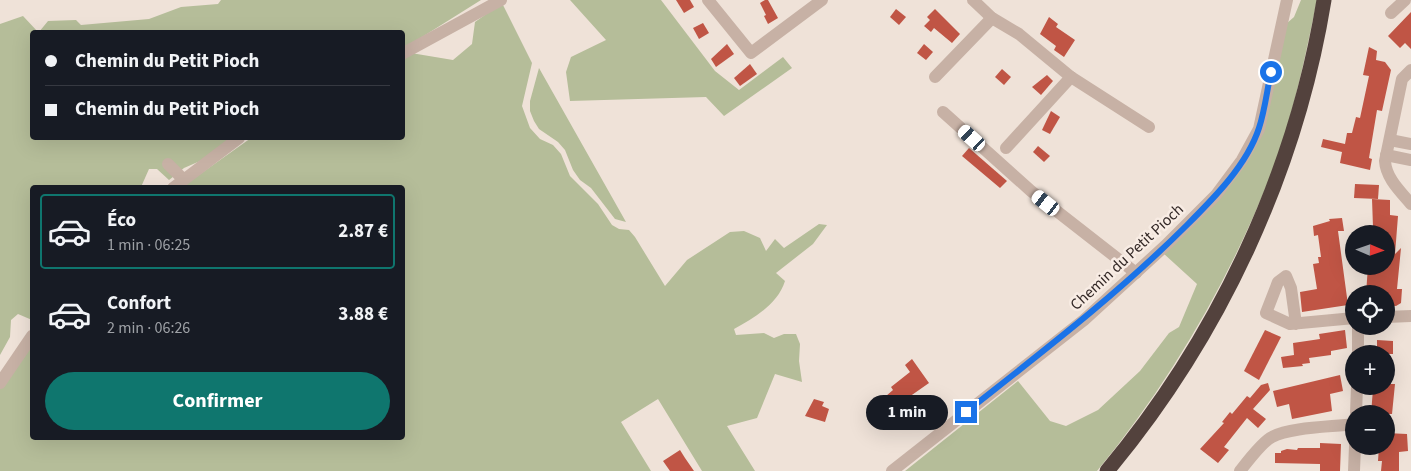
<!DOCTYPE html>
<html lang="fr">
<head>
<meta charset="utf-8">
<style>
	body { margin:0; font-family:"Source Sans 3",sans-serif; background:#242831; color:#f1f3f6; height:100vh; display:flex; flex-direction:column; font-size:19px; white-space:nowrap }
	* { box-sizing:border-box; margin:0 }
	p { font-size:16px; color:#9ea1a6 }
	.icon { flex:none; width:28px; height:28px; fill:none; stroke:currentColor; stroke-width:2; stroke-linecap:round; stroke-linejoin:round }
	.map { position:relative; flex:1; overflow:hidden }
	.sheet { position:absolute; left:30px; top:185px; width:375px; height:255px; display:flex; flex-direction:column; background:#171b24; border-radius:5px; box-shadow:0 5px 20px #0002 }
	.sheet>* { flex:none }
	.guide { position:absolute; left:30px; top:30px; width:375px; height:110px; border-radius:5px; box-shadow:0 5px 20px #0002; display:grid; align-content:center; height:110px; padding:0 15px; background:#171b24 }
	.needle { width:32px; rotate:92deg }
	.fabs { position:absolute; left:1345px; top:225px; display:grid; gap:10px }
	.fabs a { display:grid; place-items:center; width:50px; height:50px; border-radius:50%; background:#171b24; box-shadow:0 5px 20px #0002; font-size:25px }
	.end { position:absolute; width:22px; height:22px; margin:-11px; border:6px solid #1a73e8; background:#fff; box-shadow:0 0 0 2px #fff }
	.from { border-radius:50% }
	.bubble { position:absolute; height:35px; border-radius:18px; background:#171b24; box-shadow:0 5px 20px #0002; font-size:16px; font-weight:700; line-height:35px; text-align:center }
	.car { position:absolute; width:15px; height:30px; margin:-15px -8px; border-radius:6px; box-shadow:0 0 4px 1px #0007; background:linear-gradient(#fff 24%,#345 0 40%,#fff 0 76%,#345 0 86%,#fff 0) }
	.guide b { display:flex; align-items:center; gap:18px; height:48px; font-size:19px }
	.guide b+b { border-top:1px solid #363941 }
	.guide i { width:12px; height:12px; background:#f1f3f6 }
	ul { padding:9px 0 0; list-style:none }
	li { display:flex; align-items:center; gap:15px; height:75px; margin:0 10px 8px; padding:0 5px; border:2px solid transparent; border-radius:5px }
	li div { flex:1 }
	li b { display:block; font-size:19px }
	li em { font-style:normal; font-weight:700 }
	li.on { border-color:#0f766e }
	li>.icon { width:45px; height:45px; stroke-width:1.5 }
	.button { display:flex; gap:10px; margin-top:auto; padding:10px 15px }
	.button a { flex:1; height:58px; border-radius:30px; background:#0f766e; color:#fff; font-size:20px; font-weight:700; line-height:58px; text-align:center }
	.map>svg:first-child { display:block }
	.green { fill:#b5bd99 }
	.building { fill:#c05545 }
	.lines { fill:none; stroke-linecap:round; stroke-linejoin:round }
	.minor { stroke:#c7b1a5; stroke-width:12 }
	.highway { stroke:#53423d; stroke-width:15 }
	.route { stroke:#1a73e8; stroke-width:6 }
	.labels { text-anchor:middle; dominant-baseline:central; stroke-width:5; stroke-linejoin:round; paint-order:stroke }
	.street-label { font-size:16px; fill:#332826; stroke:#f8ece4 }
</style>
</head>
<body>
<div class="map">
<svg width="1411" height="471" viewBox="0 0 1411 471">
	<rect width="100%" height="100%" fill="#efe2d8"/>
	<g class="green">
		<path d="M221,0h260l-78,49 -1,-17h-363l9,-11 28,-1 5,5 68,-6 32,-12 37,-3z"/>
		<path d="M570,0h91l54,71 24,19 44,-33 9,11 -68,48 -18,-19 -136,4 -4,-29 5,-15 35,-17z"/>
		<path d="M1301,0h16c-12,58 -24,117 -45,172 -43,109 -101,209 -175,299h-192l113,-90 32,40 16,5 32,-16 42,-39 29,-38 10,-6 18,-43 -34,-31 88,-102 35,-127 8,-7z"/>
		<path d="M502,3l30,60 -10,43 8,22 10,11 13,6 8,9 9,22 28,28 14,21 7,4 10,1 6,7 30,49 22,-26 43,-28 14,-1 16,7 6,13 9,-12 9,9 35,-24 8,1 -14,19 -37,29 9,8c-7,23 -31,37 -51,48l2,6 28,-2 10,5 10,-4h12l4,10 -1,17 3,21 -27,-8 -18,44 -30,8 28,45h-53l-44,-72 -37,23 30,49h-651v-83l32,-46v96h370v-250l-220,-1 69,-49h151l1,-79 8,-6 42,7 19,-16 3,-22z"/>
		<path d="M23,16l15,16h-6v106h204l-29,20 -23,10 -15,12 -12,-11h-8l-8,18 -109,1v132l-14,-6 -7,6 -1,17 -10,18v-331z"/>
		<path d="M539,68l87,154 -11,-3 -24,-31 -11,-8 -7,-10 -8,-20 -7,-8 -19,-13 -5,-8 -4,-10v-10z"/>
	</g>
	<g class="building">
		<path d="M676,0h14l4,7 -10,6z"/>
		<path d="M765,0h3l10,18 -10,6 -4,-8 2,-1 -6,-12z"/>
		<path d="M896,9l10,8 -7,8 -9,-8z"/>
		<path d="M935,9l25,25 -8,9 -18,-15 -3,4 -7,-6 6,-6 -3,-3z"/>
		<path d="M1411,12v37l-6,-6 -5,5 -12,-12z"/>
		<path d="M1049,17l9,7 -2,3 19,13 -11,17 -10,-7 2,-4 -16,-12z"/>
		<path d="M703,23l6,10 -10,6 -6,-11z"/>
		<path d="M727,44l7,10 -18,13 -5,-8z"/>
		<path d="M924,44l9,8 -7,8 -9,-7z"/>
		<path d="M1369,47l8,4 -1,9 9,2 6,8 -9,41 -5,-1 -8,48 3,1 -2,11 -30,-7 2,-11 -21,-5 2,-8 22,5 2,-11h5l4,-16 4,1 9,-42 -6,-1z"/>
		<path d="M750,64l7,10 -17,12 -6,-8z"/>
		<path d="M1002,69l9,8 -7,8 -9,-8z"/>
		<path d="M1047,75l6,6 -12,14 -9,-8z"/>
		<path d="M1051,111l9,6 -10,17 -8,-4z"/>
		<path d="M1038,146l12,10 -6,6 -11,-10z"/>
		<path d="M969,148l38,33 -7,7 -38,-32z"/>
		<path d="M1355,184l24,1 -1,14 -24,-1z"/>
		<path d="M1372,199l18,1v15l8,1 -3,38 6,-6 -4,41h5l-1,14 -5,3 -10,-1v-11h-20l2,-28h18v-35l-13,-4z"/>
		<path d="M1342,218l2,13h-6l10,74 -46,7 -2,-20 17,-3 -4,-25 6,-1 -1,-6h3l-3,-22 -4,1 -1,-10 17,-5 -1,-2z"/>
		<path d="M1265,330l16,7 -22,43 -15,-9z"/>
		<path d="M1345,330l2,18 -16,3v4l-22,3 1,5 -8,1 1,2 -20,2 -2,-11 13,-2 -1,-12 27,-4 -1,-5z"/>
		<path d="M1377,340l16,1v13h-13l-1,-5h-2z"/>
		<path d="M912,359l17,24 -20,14 -1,4 6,8 -15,11 -10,-14 3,-3 -6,-7 7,-6 -2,-3 19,-15 -5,-7z"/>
		<path d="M1340,375l3,16 -13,3 2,17 -40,8 -3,-15 -12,3 -4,-16z"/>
		<path d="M1268,383l2,7 -17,19 13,10 -8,9 -11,-10 -23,29 5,3 -11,13 -18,-14 24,-26 -2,-1 8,-10 2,2 15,-18 3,2 11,-13z"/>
		<path d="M1386,384h9l-3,30h-21l2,-25h12z"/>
		<path d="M814,399l10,3 -2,4 7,3 -4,13 -20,-6z"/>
		<path d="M1386,433l21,1 1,17 -9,1v19h-18l1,-10h-4l1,-15h7z"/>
		<path d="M1320,443l21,1 -1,27h-20v-7l-45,-1v-10h6v-2l6,-2 10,1 1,-2h22z"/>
		<path d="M680,450l5,8 9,13h-24l-7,-10z"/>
	</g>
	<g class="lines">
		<g class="minor">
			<path d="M708,0l43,53 71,-53"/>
			<path d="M973,0l19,18 27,16 52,43 78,50"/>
			<path d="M1391,13l14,-13"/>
			<path d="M402,54l99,-54"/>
			<path d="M1411,70l-9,9 -17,82c1,17 15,30 26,43"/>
			<path d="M935,77l57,-59"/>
			<path d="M943,112l88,79 105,82"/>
			<path d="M1390,140l21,4"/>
			<path d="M1006,148l65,-71"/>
			<path d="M1386,155l25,5"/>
			<path d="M168,164l15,15"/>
			<path d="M173,188l66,-50"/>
			<path d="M1386,317l25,-1"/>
			<path d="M1296,324l-5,-36 -5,-12 -8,6 -12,31 24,11 64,-6"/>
			<path d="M1358,354v-28"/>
			<path d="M0,383l32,-47"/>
			<path d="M1356,414l1,-28"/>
			<path d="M892,471l192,-151 81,-74 51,-51 26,-35 17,-31 28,-129"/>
			<path d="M1240,471c7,-9 23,-30 32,-34 18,-10 60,-10 82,-13"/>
			<path d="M1354,471l1,-25"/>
		</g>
		<path class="highway" d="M1107,471c112,-134 189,-299 217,-471"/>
	</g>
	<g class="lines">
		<path class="route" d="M966,412c76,-60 152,-118 221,-187 27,-27 60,-60 72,-97 6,-18 8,-38 12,-56"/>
	</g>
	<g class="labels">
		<g class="street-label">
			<text transform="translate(1127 257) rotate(-43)">Chemin du Petit Pioch</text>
		</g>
	</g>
</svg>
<div class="fabs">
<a><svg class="needle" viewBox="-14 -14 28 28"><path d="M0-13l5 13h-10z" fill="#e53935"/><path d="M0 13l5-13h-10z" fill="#9ea1a6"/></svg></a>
<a><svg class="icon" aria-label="locate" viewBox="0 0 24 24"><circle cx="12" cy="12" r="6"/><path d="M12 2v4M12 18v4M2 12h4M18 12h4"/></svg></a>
<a>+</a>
<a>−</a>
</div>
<i class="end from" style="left:1271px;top:72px"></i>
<i class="end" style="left:966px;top:412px"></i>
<div class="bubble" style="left:866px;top:395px;width:82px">1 min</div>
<i class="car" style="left:972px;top:138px;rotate:312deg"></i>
<i class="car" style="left:1046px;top:203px;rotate:308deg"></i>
<div class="guide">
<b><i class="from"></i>Chemin du Petit Pioch</b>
<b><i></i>Chemin du Petit Pioch</b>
</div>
<section class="sheet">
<ul>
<li class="on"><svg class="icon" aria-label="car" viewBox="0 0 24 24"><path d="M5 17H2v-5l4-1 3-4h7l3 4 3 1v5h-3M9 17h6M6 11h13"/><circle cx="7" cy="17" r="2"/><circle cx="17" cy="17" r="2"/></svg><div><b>Éco</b><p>1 min · 06:25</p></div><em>2.87 €</em></li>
<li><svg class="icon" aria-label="car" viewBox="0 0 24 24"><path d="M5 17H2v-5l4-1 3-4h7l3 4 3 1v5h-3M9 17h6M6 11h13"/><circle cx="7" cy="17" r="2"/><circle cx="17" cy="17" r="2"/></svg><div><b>Confort</b><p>2 min · 06:26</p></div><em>3.88 €</em></li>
</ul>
<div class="button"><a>Confirmer</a></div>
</section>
</div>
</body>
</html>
